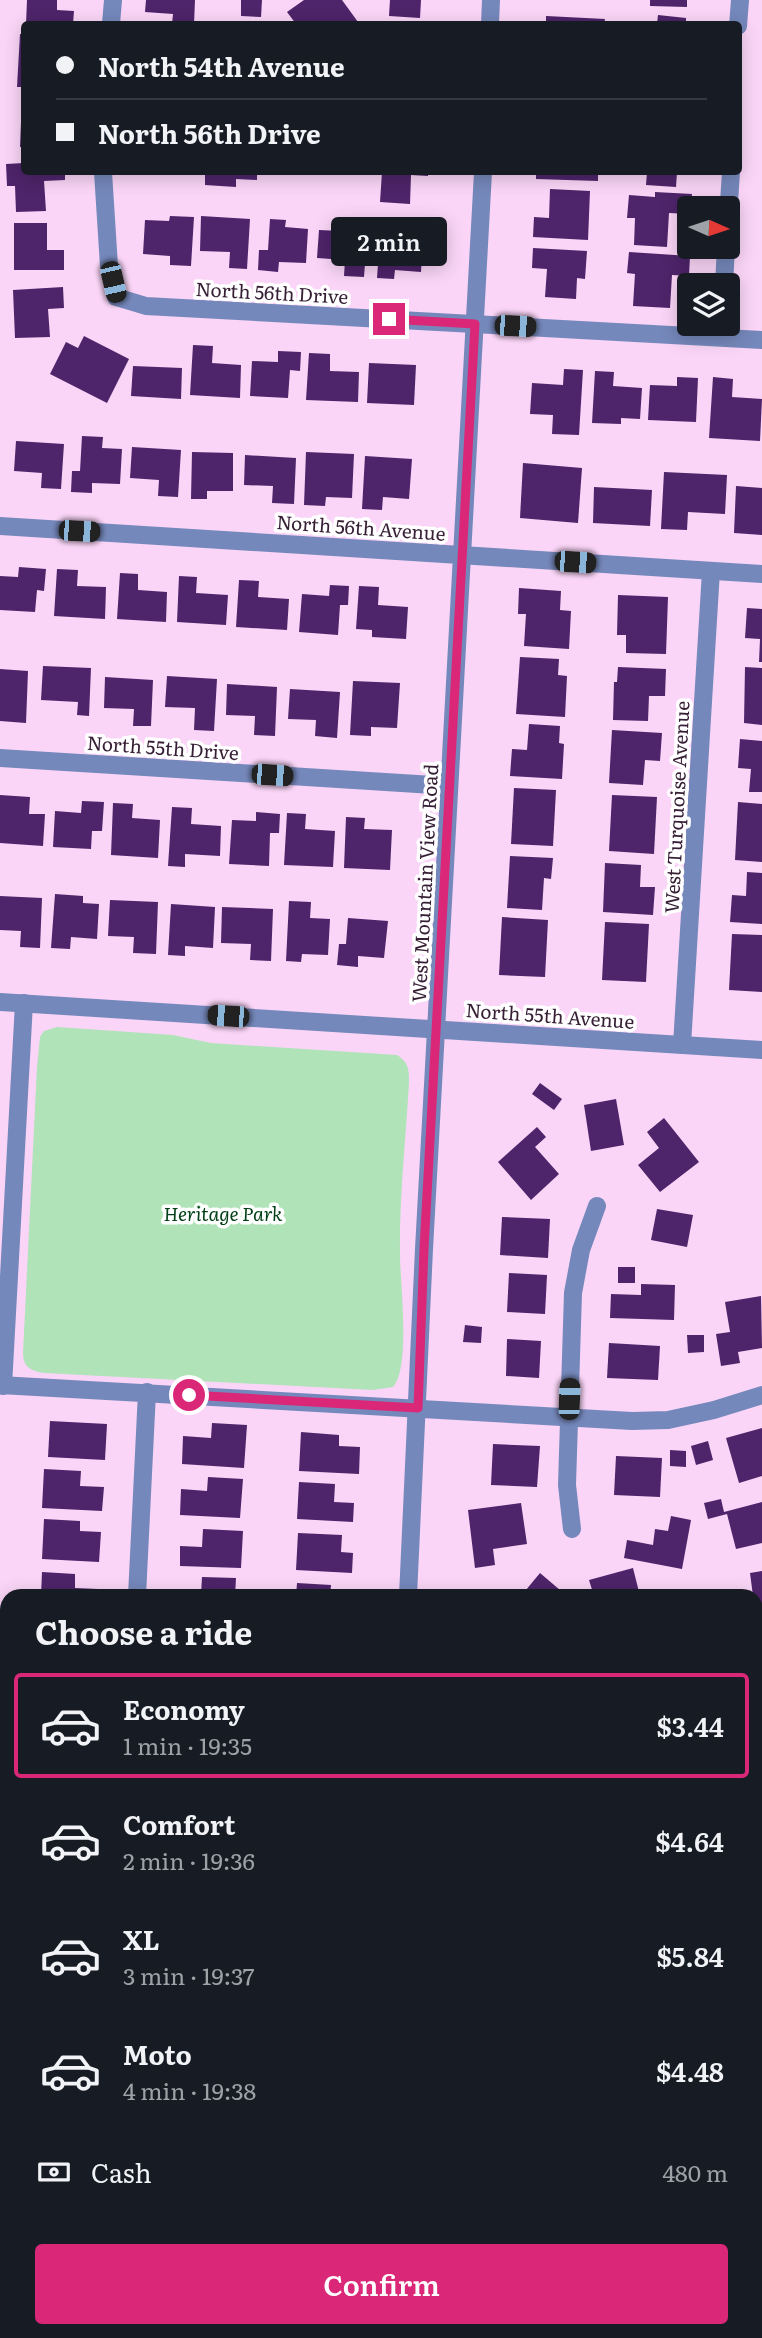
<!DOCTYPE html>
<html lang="en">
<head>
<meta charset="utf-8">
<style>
	body { margin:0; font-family:Literata,serif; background:#242831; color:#f1f3f6; height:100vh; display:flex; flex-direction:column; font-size:26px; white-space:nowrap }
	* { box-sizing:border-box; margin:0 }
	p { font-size:23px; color:#9ea1a6 }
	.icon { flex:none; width:38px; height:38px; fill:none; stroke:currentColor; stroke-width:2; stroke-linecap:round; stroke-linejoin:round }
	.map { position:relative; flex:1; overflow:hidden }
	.details { position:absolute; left:0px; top:1589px; width:763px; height:749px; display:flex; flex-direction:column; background:#171b24; border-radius:21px 21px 0 0; box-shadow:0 4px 18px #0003 }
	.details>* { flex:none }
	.top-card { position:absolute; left:21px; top:21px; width:721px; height:154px; border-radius:7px; box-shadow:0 4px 18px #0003; display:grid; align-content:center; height:154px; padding:0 35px; background:#171b24 }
	.needle { width:46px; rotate:93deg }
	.controls { position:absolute; left:677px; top:196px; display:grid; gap:14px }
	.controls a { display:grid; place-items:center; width:63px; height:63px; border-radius:7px; background:#171b24; box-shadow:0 4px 18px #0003; font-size:35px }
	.end { position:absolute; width:32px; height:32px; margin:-16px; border:9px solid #db2777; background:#fff; box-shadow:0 0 0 4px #fff }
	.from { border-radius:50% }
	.bubble { position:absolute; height:49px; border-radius:7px; background:#171b24; box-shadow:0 4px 18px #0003; font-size:23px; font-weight:600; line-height:49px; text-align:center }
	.car { position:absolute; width:21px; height:42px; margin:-21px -10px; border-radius:9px; box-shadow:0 0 5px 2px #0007; background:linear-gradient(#222 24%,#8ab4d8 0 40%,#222 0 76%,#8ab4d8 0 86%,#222 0) }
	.top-card b { display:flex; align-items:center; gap:24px; height:66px; font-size:26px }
	.top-card b+b { border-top:2px solid #363941 }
	.top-card i { width:18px; height:18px; background:#f1f3f6 }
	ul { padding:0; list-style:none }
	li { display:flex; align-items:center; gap:21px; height:105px; margin:0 14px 10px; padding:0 21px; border:4px solid transparent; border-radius:7px }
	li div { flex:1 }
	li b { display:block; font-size:26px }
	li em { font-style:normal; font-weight:600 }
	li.selected { border-color:#db2777 }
	li>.icon { width:63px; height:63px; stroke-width:1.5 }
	h2 { padding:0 35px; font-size:32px; line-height:84px }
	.pay { display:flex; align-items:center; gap:18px; height:77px; padding:0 35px; font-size:26px }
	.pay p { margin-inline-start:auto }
	.primary-button { display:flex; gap:14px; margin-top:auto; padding:14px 35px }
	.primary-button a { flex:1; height:80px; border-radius:7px; background:#db2777; color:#fff; font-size:28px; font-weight:600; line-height:80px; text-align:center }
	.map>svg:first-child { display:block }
	.park { fill:#b0e3b8 }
	.building { fill:#4e246a }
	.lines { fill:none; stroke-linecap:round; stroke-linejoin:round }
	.minor { stroke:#7588bb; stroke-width:18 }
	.route { stroke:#db2777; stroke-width:9 }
	.labels { text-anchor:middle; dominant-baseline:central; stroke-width:7; stroke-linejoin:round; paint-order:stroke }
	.street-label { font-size:19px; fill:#361f35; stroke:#fff }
	.park-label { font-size:19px; font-style:italic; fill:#024118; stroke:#fff }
</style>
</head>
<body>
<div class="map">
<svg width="762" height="2338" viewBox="0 0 762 2338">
	<rect width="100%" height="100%" fill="#fad5f7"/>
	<path class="park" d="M57,1027l116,8 38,8 186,12c11,7 12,13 12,27 -3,56 -10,117 -9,173 0,27 11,112 -7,132l-20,3 -329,-17c-13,-2 -21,-6 -21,-20l14,-286 3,-30 4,-6z"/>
	<g class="building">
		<path d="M27,0h30v10l17,1 -1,13h-47z"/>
		<path d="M146,0h49l-1,24h-22l1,-10 -28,-2z"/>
		<path d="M241,0h21l-1,17 -20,-1z"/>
		<path d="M304,0h38l16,22 -3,2h-59l-9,-12z"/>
		<path d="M390,0h31l-1,18 -31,-2z"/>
		<path d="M650,0h37v7l-37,-1z"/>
		<path d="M658,15l28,3v6h-29z"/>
		<path d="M546,16l59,3 -1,5h-58z"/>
		<path d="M20,34h4v53h-7z"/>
		<path d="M22,98h2v49h-4z"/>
		<path d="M24,163v9h41v8l-21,1 2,30 -30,1 -1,-26h-8l-1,-22z"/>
		<path d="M205,172h52v8l-21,-1v8l-31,-2z"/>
		<path d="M382,172h46v4l-17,-1 -1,29 -30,-2z"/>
		<path d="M536,172h62v9l-62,-2z"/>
		<path d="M647,172h30l-1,15 -30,-2z"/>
		<path d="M550,189l40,2 -2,49 -55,-3 1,-20 15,1z"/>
		<path d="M655,192l37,2 -2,20 -21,-1 -2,34 -33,-2 1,-27h-8l2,-23 26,2z"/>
		<path d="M170,216l24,1 -3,49 -21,-1v-9l-27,-2 2,-34 24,1z"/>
		<path d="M201,216l49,3 -3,50 -18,-1 1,-16 -30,-1z"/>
		<path d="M270,219l16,1 -1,7 23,2 -2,34 -27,-1 -1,10 -20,-2 1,-20h9z"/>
		<path d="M14,223h33v27h17v20h-50z"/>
		<path d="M341,224l27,2 -4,51 -20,-1 1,-16 -28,-2 2,-28 22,1z"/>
		<path d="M380,235l43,2 -2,35 -26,-2 -1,9 -17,-1z"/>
		<path d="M533,248l54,3 -2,28 -8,-1 -1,21 -31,-2 2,-28 -15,-1z"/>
		<path d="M629,252l61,4 -1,20 -17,-1 -2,33 -37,-2 2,-32 -8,-1z"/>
		<path d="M63,287l1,21 -16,1 2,28 -35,1 -2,-48z"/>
		<path d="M84,336l45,23 -22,44 -57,-29 16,-32 12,6z"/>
		<path d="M193,345l20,1 -1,17 29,2 -1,33 -50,-3z"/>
		<path d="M278,351l23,1 -1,19 -10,-1 -2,28 -38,-2 2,-35 26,1z"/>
		<path d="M309,353l21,1v17l29,1 -1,30 -52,-2z"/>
		<path d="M369,363l47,2 -2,40 -47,-2z"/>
		<path d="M133,366l49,2 -1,31 -50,-3z"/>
		<path d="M564,369l19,1 -4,65 -27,-1 1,-19 -23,-1 2,-31 31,2z"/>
		<path d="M595,371l19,1 -1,14 29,2 -2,31 -19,-1v6l-29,-1z"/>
		<path d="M677,377l21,1 -2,44 -48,-2 2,-35 27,1z"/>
		<path d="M713,377l20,2 -1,18 30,2 -2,42 -51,-3z"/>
		<path d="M82,436l21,1 -1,11 20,1 -2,35 -28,-1v10l-21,-1 1,-21h8z"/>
		<path d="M16,441l48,3 -3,45 -20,-1 1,-15 -28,-2z"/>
		<path d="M132,447l49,3 -3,47 -20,-1 1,-16 -29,-2z"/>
		<path d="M192,452l41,1v38h-26v8h-16z"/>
		<path d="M306,452l48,2 -2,44 -26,-1 -1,9 -21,-1z"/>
		<path d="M245,455l51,3 -2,46 -22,-1 1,-17 -29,-1z"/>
		<path d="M365,456l47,3 -3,40 -26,-2 -1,13 -20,-1z"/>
		<path d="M523,463l59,5 -4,55 -58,-5z"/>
		<path d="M664,472l63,3 -2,39 -37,-2 -1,18 -26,-1z"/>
		<path d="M736,486l26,2v47l-28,-2z"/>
		<path d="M594,487l58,3 -2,36 -57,-3z"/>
		<path d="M19,567l27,2 -2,22 -7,-1 -2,22 -35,-2v-34l18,1z"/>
		<path d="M57,569l21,1 -1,16 29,1 -1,32 -51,-3z"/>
		<path d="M120,573l18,1v16l29,2 -1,30 -49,-3z"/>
		<path d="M179,576l18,1 -1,16 32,2 -2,30 -49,-3z"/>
		<path d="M239,580l20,1 -1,16 31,2 -2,31 -51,-3z"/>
		<path d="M330,585l19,1 -1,19h-8l-2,30 -39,-3 3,-38 27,2z"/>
		<path d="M359,586l20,1 -1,18 30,2 -2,32 -34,-2v-7l-16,-1z"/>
		<path d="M519,588l42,3 -1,19 11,1 -2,38 -45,-3 2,-32h-8z"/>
		<path d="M618,595l50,2 -2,57 -40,-1v-18h-9z"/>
		<path d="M747,608l15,1v53h-3l1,-23 -15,-1z"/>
		<path d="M520,657l39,2 -1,16 9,1 -2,41 -49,-3z"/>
		<path d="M43,666l48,2 -2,48 -12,-1 1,-13 -37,-2z"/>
		<path d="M618,667l48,2 -1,27h-16l-1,25 -35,-1 1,-38h3z"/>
		<path d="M745,667l17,1v57l-18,-2z"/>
		<path d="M0,669l28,2 -2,52 -26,-2z"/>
		<path d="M167,676l50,3 -3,52 -20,-1 1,-22 -30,-1z"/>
		<path d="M105,677l48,3 -2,46h-18l1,-17 -30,-1z"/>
		<path d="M353,681l47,2 -3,45 -26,-1v9l-21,-1z"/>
		<path d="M227,684l50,3 -2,49 -21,-1 1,-19 -29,-1z"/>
		<path d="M290,689l50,3 -3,46 -22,-2 1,-16 -28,-1z"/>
		<path d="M529,724l31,2 -1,17 5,1 -2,35 -52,-3 2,-27 15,1z"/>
		<path d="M612,730l50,3 -2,28 -15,-1 -2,25 -34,-2z"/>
		<path d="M740,739l22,2v51h-13l2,-23 -13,-1z"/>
		<path d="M514,788l42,2 -3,56 -42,-2z"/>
		<path d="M0,795l30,2 -1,17h16l-2,32 -43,-3z"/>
		<path d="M612,795l45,2 -3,57 -45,-3z"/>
		<path d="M82,801l22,1 -2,29h-10l-1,18 -38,-2 2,-36 26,2z"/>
		<path d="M738,802l24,2v58l-27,-2z"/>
		<path d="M113,803l20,1 -1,14 28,2 -2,38 -47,-3z"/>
		<path d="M172,807l20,1 -1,16 30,2 -1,30 -35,-2v13l-17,-1z"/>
		<path d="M256,812l24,2 -1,19h-9l-1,33 -40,-2 3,-44 24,1z"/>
		<path d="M287,813l19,1 -1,15 30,2 -2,36 -49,-2z"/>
		<path d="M346,817l19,1 -1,11 28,1 -2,40 -46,-2z"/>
		<path d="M510,856l43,2 -2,21 -7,-1 -2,32 -35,-2z"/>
		<path d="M605,863l36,2 -1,22h15l-2,28 -50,-3z"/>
		<path d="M747,872l15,1v51l-32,-2 2,-27 14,1z"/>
		<path d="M55,894l28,2v7l16,1 -2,35 -26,-2 -1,12 -19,-1z"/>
		<path d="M0,896l42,2 -2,50 -20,-1 1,-16 -21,-1z"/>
		<path d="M110,900l48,2 -2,52 -23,-1 1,-16 -26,-1z"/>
		<path d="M289,901l22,1 -1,16 20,1 -2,36 -26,-1 -1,8 -15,-1z"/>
		<path d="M171,904l44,3 -2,41 -28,-2v10l-17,-1z"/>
		<path d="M222,907l51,2 -2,52 -21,-1 1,-16 -30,-1z"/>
		<path d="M502,917l46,3 -3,57 -46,-2z"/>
		<path d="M348,918l40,3 -4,37 -26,-2v11l-21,-2 2,-21h7z"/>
		<path d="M605,922l44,2 -3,58 -44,-2z"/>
		<path d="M732,934l30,1v57l-33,-2z"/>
		<path d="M540,1083l22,16 -8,11 -22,-16z"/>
		<path d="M616,1099l8,46 -33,6 -7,-46z"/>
		<path d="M664,1118l35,44 -39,30 -22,-27 21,-17 -12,-16z"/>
		<path d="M537,1127l9,10 -11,10 24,27 -28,26 -33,-38z"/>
		<path d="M657,1209l36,6 -6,32 -36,-7z"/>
		<path d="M502,1217l48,2 -2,39 -48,-3z"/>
		<rect x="618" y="1267" width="17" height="16"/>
		<path d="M509,1273l38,2 -2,39 -38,-2z"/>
		<path d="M641,1284l34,1 -1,35 -64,-2 1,-24 30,1z"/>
		<path d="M761,1296l1,52 -24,4 2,11 -19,3 -5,-32 14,-2 -5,-30z"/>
		<path d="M465,1325l17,2 -1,16 -18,-1z"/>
		<path d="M687,1335h17v17l-16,1z"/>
		<path d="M507,1339l34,2 -2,37 -33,-2z"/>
		<path d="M609,1343l51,3 -2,34 -51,-2z"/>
		<path d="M50,1421l57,3 -2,36 -57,-3z"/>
		<path d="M212,1423l35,2 -3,43 -62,-4 1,-28 28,2z"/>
		<path d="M762,1428v48l-23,7 -13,-45z"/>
		<path d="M301,1432l38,3v11l21,1 -1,27 -60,-3z"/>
		<path d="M708,1441l5,19 -17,5 -5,-19z"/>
		<path d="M493,1444l47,2 -3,41 -46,-2z"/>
		<path d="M670,1450l16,1v16l-16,-1z"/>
		<path d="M616,1456l46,2 -2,39 -46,-2z"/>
		<path d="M44,1469l37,2 -1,15 24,1 -2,24 -60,-3z"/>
		<path d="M208,1477l35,2 -3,39 -60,-3 1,-26 26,2z"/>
		<path d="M299,1482l36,2 -1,18 20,1 -1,19 -56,-3z"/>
		<path d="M721,1499l3,13 38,-10v41l-26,6 -9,-35 -19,5 -4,-16z"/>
		<path d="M521,1503l6,41 -34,5 2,16 -20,3 -7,-58z"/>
		<path d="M671,1516l20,4 -9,49 -58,-11 3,-18 26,5 2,-16 13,2z"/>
		<path d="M44,1519l36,2v10l21,1 -2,30 -57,-3z"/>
		<path d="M203,1529l40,2 -2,37 -61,-2v-20l22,1z"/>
		<path d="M298,1533l44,2 -1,17 12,1 -1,20 -56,-3z"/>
		<path d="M633,1568l7,28h-46l-5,-16z"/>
		<path d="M762,1571v41l-6,1v-17h-3l-3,-23z"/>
		<path d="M42,1572l33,2v14l23,1v7h-57z"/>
		<path d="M540,1573l27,23h-46z"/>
		<path d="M202,1577l34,1 -1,18h-34z"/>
		<path d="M297,1583l34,2 -1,11h-34z"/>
		<path d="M5,1870h2v43l-5,-1z"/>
		<path d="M756,1939h6v109l-3,-1 -1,9h-2z"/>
		<rect x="756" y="2117" width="6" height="65"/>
		<path d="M756,2315h6v23h-17v-7h11z"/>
		<path d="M10,2331h58l-1,7h-57z"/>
		<path d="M147,2331h57l-1,7h-56z"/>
		<rect x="253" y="2331" width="61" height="7"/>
	</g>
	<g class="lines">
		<g class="minor">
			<path d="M111,24l2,-24"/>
			<path d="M490,24l1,-24"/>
			<path d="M738,26l2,-26"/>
			<path d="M103,172l6,94 7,31 30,9 616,34"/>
			<path d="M728,218l3,-46"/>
			<path d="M724,285l2,-38"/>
			<path d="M0,526l762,48"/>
			<path d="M0,758l449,28"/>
			<path d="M0,1002l762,48"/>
			<path d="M682,1045l29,-474"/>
			<path d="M0,1385l632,36 36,-1 46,-10 48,-15"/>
			<path d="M3,1386l21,-383"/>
			<path d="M572,1529l-5,-44 6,-192 8,-43 16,-44"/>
			<path d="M137,1596l10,-204"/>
			<path d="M408,1596l16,-347 59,-1077"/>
			<path d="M0,1955l7,1"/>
			<path d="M756,2191h6"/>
			<path d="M756,2225l6,1"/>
			<path d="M106,2338v-7"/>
			<path d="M367,2338l1,-7"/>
			<path d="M672,2338l1,-7"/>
		</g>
	</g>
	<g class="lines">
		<path class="route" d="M189,1395l229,13 6,-159 51,-925 -86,-5"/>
	</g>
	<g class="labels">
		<g class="street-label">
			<text transform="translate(272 292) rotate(3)">North 56th Drive</text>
			<text transform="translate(361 527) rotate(4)">North 56th Avenue</text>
			<text transform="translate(163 747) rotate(4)">North 55th Drive</text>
			<text transform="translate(676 807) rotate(-87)">West Turquoise Avenue</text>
			<text transform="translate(424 883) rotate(-87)">West Mountain View Road</text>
			<text transform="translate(550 1015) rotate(4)">North 55th Avenue</text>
		</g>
		<g class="park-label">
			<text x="223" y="1213">Heritage Park</text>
		</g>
	</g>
</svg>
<div class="controls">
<a><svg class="needle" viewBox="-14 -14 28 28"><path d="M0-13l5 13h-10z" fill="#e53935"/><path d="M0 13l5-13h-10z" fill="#9ea1a6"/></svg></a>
<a><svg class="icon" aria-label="layers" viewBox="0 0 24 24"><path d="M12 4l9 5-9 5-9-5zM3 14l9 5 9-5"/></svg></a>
</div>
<i class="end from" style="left:189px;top:1395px"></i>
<i class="end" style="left:389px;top:319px"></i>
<div class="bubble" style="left:331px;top:217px;width:116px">2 min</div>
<i class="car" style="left:113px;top:282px;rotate:167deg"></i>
<i class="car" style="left:515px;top:326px;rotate:93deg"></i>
<i class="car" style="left:79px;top:531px;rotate:93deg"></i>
<i class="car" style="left:575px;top:562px;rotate:94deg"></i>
<i class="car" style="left:272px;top:775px;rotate:94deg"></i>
<i class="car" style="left:228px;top:1016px;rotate:274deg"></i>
<i class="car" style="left:569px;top:1399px;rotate:2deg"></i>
<div class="top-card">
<b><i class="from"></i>North 54th Avenue</b>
<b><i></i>North 56th Drive</b>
</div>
<section class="details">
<h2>Choose a ride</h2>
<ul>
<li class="selected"><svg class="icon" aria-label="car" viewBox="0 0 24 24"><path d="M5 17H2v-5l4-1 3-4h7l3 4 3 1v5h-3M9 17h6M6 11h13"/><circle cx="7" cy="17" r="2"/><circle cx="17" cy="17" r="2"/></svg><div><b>Economy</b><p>1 min · 19:35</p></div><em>$3.44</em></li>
<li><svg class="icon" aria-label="car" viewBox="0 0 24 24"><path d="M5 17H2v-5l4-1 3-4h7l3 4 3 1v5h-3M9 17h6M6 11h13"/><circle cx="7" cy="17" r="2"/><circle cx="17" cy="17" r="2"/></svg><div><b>Comfort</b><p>2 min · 19:36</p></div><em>$4.64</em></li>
<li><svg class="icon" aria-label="car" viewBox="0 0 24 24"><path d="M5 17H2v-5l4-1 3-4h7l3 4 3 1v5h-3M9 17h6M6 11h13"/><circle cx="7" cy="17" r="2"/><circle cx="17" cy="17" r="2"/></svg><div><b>XL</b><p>3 min · 19:37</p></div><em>$5.84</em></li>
<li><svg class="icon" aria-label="car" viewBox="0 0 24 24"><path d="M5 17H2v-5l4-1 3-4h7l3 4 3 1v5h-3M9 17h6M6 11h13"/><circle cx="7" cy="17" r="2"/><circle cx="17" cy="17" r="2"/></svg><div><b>Moto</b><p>4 min · 19:38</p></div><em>$4.48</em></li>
</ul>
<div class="pay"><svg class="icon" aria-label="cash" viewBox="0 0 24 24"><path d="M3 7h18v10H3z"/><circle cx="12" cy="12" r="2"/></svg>Cash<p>480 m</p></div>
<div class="primary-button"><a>Confirm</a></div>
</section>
</div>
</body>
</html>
